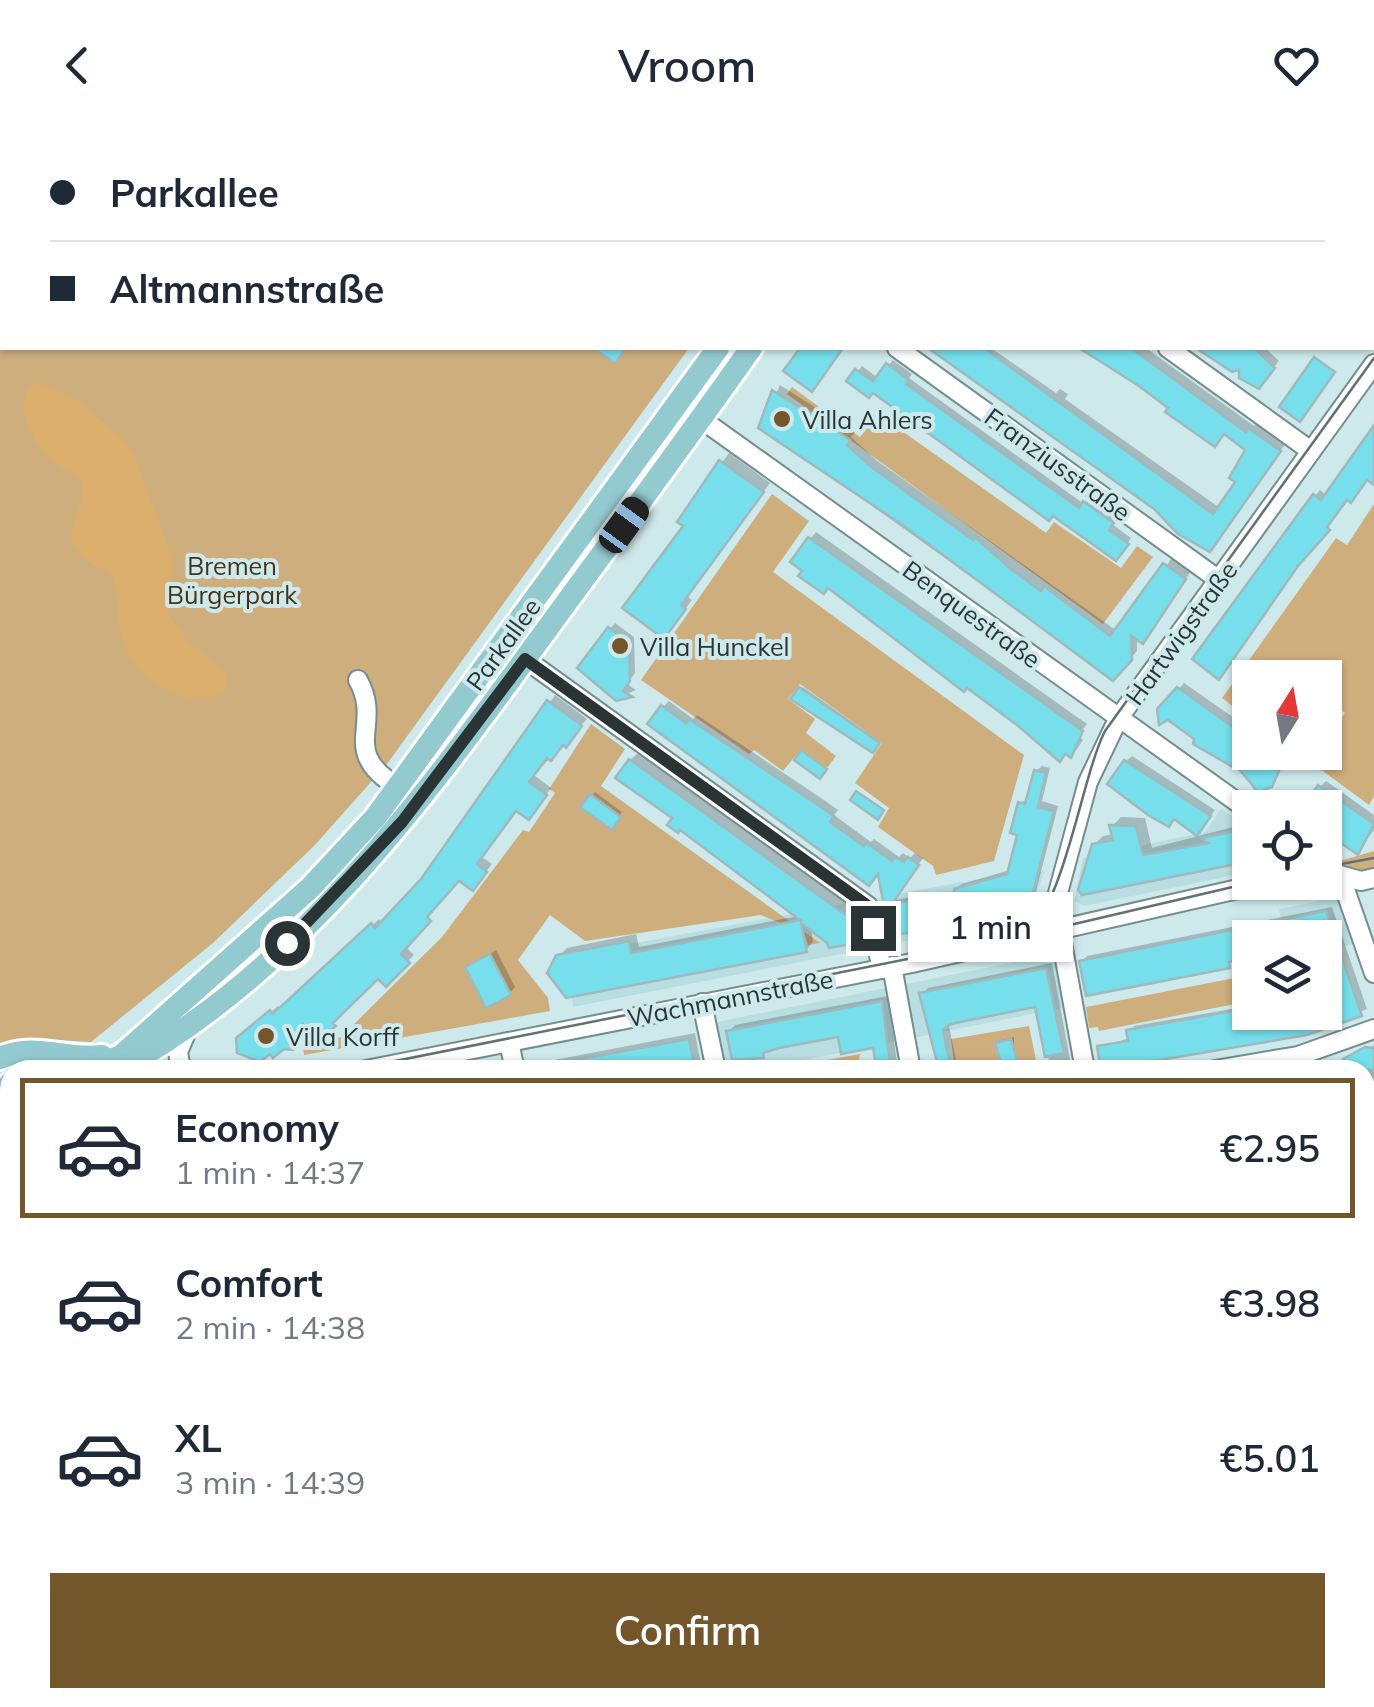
<!DOCTYPE html>
<html lang="en">
<head>
<meta charset="utf-8">
<style>
	body { margin:0; font-family:Mulish,sans-serif; background:#f2f2f3; color:#1f2937; height:100vh; display:flex; flex-direction:column; font-size:38px; white-space:nowrap }
	* { box-sizing:border-box; margin:0 }
	p { font-size:32px; color:#747a83 }
	.icon { flex:none; width:55px; height:55px; fill:none; stroke:currentColor; stroke-width:2; stroke-linecap:round; stroke-linejoin:round }
	.map { position:relative; flex:1; overflow:hidden }
	.drawer { position:absolute; left:0px; top:930px; width:1375px; height:648px; display:flex; flex-direction:column; background:#fff; border-radius:30px 30px 0 0; box-shadow:0 2px 8px #0004 }
	.drawer>* { flex:none }
	.top-card { position:absolute; left:0px; top:0px; width:1375px; height:220px; box-shadow:0 2px 8px #0004; display:grid; align-content:center; height:220px; padding:0 50px; background:#fff }
	.needle { width:65px; rotate:11deg }
	.controls { position:absolute; left:1232px; top:530px; display:grid; gap:20px }
	.controls a { display:grid; place-items:center; width:110px; height:110px; border-radius:0px; background:#fff; box-shadow:0 2px 8px #0004; font-size:50px }
	.end { position:absolute; width:45px; height:45px; margin:-22px; border:12px solid #2a3435; background:#fff; box-shadow:0 0 0 5px #fff }
	.from { border-radius:50% }
	.bubble { position:absolute; height:70px; border-radius:0px; background:#fff; box-shadow:0 2px 8px #0004; font-size:32px; font-weight:600; line-height:70px; text-align:center }
	.car { position:absolute; width:30px; height:60px; margin:-30px -15px; border-radius:12px; box-shadow:0 0 8px 2px #0007; background:linear-gradient(#222 24%,#8ab4d8 0 40%,#222 0 76%,#8ab4d8 0 86%,#222 0) }
	.top-card b { display:flex; align-items:center; gap:35px; height:95px; font-size:38px }
	.top-card b+b { border-top:2px solid #e0e1e3 }
	.top-card i { width:25px; height:25px; background:#1f2937 }
	ul { padding:18px 0 0; list-style:none }
	li { display:flex; align-items:center; gap:30px; height:140px; margin:0 20px 15px; padding:0 30px; border:5px solid transparent; border-radius:0px }
	li div { flex:1 }
	li b { display:block; font-size:38px }
	li em { font-style:normal; font-weight:600 }
	li.selected { border-color:#73572a }
	li>.icon { width:90px; height:90px; stroke-width:1.5 }
	.button { display:flex; gap:20px; margin-top:auto; padding:20px 50px }
	.button a { flex:1; height:115px; border-radius:0px; background:#73572a; color:#fff; font-size:40px; font-weight:600; line-height:115px; text-align:center }
	header { display:flex; justify-content:space-between; align-items:center; height:130px; padding:0 50px; background:#fff; font-size:45px; font-weight:600 }
	.map>svg:first-child { display:block }
	.built { fill:#b9dee1 }
	.green { fill:#cfae7e }
	.water { fill:#dbae6c }
	.shadow { fill:#0003 }
	.building { fill:#76dfeb; stroke:#9fb9bc; stroke-width:2.5 }
	.lines { fill:none; stroke-linecap:round; stroke-linejoin:round }
	.minor-casing { stroke:#748d8f; stroke-width:22 }
	.major-casing { stroke:#fff; stroke-width:28 }
	.minor { stroke:#fff; stroke-width:18 }
	.major { stroke:#93cad0; stroke-width:22 }
	.tram { stroke:#617173; stroke-width:2.5 }
	.route { stroke:#2a3435; stroke-width:12 }
	.poi-dot { fill:#73572a; stroke:#cee9ec; stroke-width:4 }
	.labels { text-anchor:middle; dominant-baseline:central; stroke-width:8; stroke-linejoin:round; paint-order:stroke }
	.poi-label { font-size:25px; fill:#2a3435; stroke:#cee9ec; text-anchor:start }
	.street-label { font-size:25px; fill:#2a3435; stroke:#cee9ec }
	.park-label { font-size:25px; fill:#463315; stroke:#cee9ec }
</style>
</head>
<body>
<header><svg class="icon" aria-label="back" viewBox="0 0 24 24"><path d="M15 5l-7 7 7 7"/></svg>Vroom<svg class="icon" aria-label="heart" viewBox="0 0 24 24"><path d="M12 20l-8-8c-3-5 5-10 8-4 3-6 11-1 8 4z"/></svg></header>
<div class="map">
<svg width="1374" height="1577" viewBox="0 0 1374 1577">
	<rect width="100%" height="100%" fill="#cee9ec"/>
	<g class="built">
		<path d="M1221,679l24,15 5,48 -166,34 -10,-5 9,-43 122,-26z"/>
		<path d="M1032,739l12,3 -16,45 -455,90 -7,-51z"/>
		<path d="M1346,766l15,45 -36,12v-15l-41,-1 -5,-28z"/>
		<path d="M1061,823l10,53 -317,64h-38l-9,-46z"/>
		<path d="M1374,1270v307h-122l-2,-9h115v-297z"/>
		<path d="M446,1568h49v9h-50z"/>
	</g>
	<g class="green">
		<path d="M0,0h846l-844,2v216h687l-302,416 -73,82 -101,97 -122,99 -33,-2 -58,7z"/>
		<path d="M792,257l68,50 18,-23 168,119 8,-11 67,46 16,-22 16,11 -50,67 -316,-230z"/>
		<path d="M772,364l37,27 -36,51 251,183 -30,106 -58,14 -3,-9 -55,-39 11,-19 -34,-25 27,-40 -82,-59 -12,15 27,20 -9,14 30,23 -9,12 -26,-19 -18,22 -29,-21 -5,4 -108,-74z"/>
		<path d="M1374,374v292l-5,9 -57,-42 7,-10 6,-1v-9l20,-30 -20,-15v-20h-75v41l-28,-21 114,-160 11,7z"/>
		<path d="M591,594l34,25 -24,37 219,157 -12,2 -4,-13 -43,-17 -176,26 -35,-26 -32,45 30,38 2,13 -246,44 -1,-9 38,-9 101,-100 81,-107 6,2 26,-39 -6,-4z"/>
		<path d="M1374,721v17l-18,4 -16,-11z"/>
		<path d="M1250,845v26l-151,30 -1,-4 -9,1 -3,-21z"/>
		<path d="M1029,896l9,44h-83l-4,-31z"/>
		<path d="M860,924l-3,16h-84z"/>
		<path d="M1365,1039l9,27v118l-9,1z"/>
		<path d="M1365,1526l9,23v28h-122l-2,-9h115z"/>
	</g>
	<path class="water" d="M37,252l35,15 50,41 14,23 37,99 -6,53 21,29 38,30v19c-38,24 -92,-13 -104,-52 -6,-20 -4,-42 -8,-62 -8,-7 -18,-10 -26,-16 -38,-30 4,-56 -7,-78 -4,-9 -17,-13 -24,-19 -21,-17 -41,-48 -30,-74z"/>
	<g class="shadow">
		<path d="M237,0h58l1,2h-57z"/>
		<path d="M1089,0h57l3,2h-57z"/>
		<path d="M1234,0h64l-2,2z"/>
		<path d="M1372,61l2,1v36l-2,-1z"/>
		<path d="M934,218h57l65,45 4,-4 8,5 -3,5 155,109 19,-26 9,-33 -23,-17 -54,-24 -85,-60h60l108,78 3,-3 29,20 -70,98 -60,-33z"/>
		<path d="M1204,218h61l14,13 -15,19z"/>
		<path d="M893,230l19,14 -3,4 175,126 6,-6 26,20 -4,6 19,14 -10,15 -247,-163 -24,-9 12,-15 16,12z"/>
		<path d="M780,255l75,48 -4,4 25,23 241,171 55,-73 19,13 -42,63 -12,3v14l-24,27 -353,-252z"/>
		<path d="M1374,299v46l-26,23 -37,55 4,-57 5,-6 7,6z"/>
		<path d="M729,323l41,30 -83,113 5,4 -20,27 14,-102 -6,-4z"/>
		<path d="M816,402l271,192 -9,12 5,4 -6,9 -7,6 -103,-70 -157,-146z"/>
		<path d="M615,493l19,14 1,36 -8,11 9,6 -19,8 -7,-69z"/>
		<path d="M1184,553l66,46v23h37l2,4 -19,29 -110,-75z"/>
		<path d="M803,557l76,54 -7,9 -78,-52z"/>
		<path d="M555,565l32,24 -53,56 17,13 -16,22 -18,-2 -35,49 10,7 -13,17 -19,-2 -55,67 9,9 -28,28 -8,-8 -52,57 -20,-9 -14,25 -46,-16 32,-26 3,3 98,-90 4,4 40,-42z"/>
		<path d="M669,571l24,18 4,-4 127,85 14,10 -4,5 37,27 3,-3 25,18 4,-4 7,5 5,-5 8,5 -29,42 25,-4 3,15 23,-4 -2,-9 19,-14 48,-14 10,-37v-30l9,-5 7,-27 6,-5 8,2 -8,33 16,5 -23,89 -7,7 -90,19 -7,7 -40,4 -11,-62 -217,-163z"/>
		<path d="M638,623l222,159 4,20 -8,8 -45,-13 2,15 -7,8 -248,7 9,-9 69,-14 3,13 159,-31 -123,-98 -45,-58z"/>
		<path d="M1132,626l83,54 -12,17 -77,-66z"/>
		<path d="M1326,651l48,34v15l-16,21 -33,-22 -5,-42z"/>
		<path d="M595,662l27,20 -7,11 -23,-27z"/>
		<path d="M1121,687l24,1 7,30 93,-24 5,31 -5,5 -162,32 11,-47 9,-9 11,-2 -2,-8z"/>
		<path d="M1332,777l35,102 -35,15 -5,-15 6,-5 -8,-23v-43h-75v18l-169,6 6,-6z"/>
		<path d="M496,820l19,37 -5,6 -42,-25z"/>
		<path d="M1052,833l20,107h-38l16,-4 -13,-62 -88,22 8,39 -16,5 -19,-76 6,-6z"/>
		<path d="M888,866l10,74h-18l-6,-25 -34,-11 -70,15 -17,9 2,12h-18l-8,-38 6,-7z"/>
		<path d="M1243,877l2,10 78,-5 -223,35 30,-9 4,-12z"/>
		<path d="M695,903l7,37h-165l7,-8z"/>
		<path d="M1014,907v16l-16,-9 3,-4z"/>
		<path d="M1374,915v94l-9,-25v-44h-16l-4,-11z"/>
		<path d="M1332,932l1,8h-47l1,-1z"/>
		<path d="M10,1082v50l-10,8v-50z"/>
		<path d="M1370,1185l4,45 -9,1v-45z"/>
		<path d="M0,1264l10,14v74l-10,-15z"/>
		<path d="M1374,1272v141l-9,1v-141z"/>
		<path d="M1374,1426v114l-9,-23 4,-5 -4,-12v-71z"/>
		<path d="M0,1437l10,17v77l-10,5z"/>
		<path d="M45,1568h24l4,9h-48z"/>
		<path d="M124,1568h33l4,9h-33z"/>
		<rect x="299" y="1568" width="37" height="9"/>
		<path d="M387,1568h39v9h-40z"/>
		<path d="M495,1568l-1,9h-46l1,-6z"/>
		<path d="M588,1568h73l8,9h-72z"/>
		<path d="M1004,1568h29l2,9h-34z"/>
		<path d="M1077,1568h42l2,9h-42z"/>
		<path d="M1163,1568h43l1,9h-42z"/>
	</g>
	<g class="building">
		<path d="M593,218h33l-11,15z"/>
		<path d="M800,218h43l-31,44 -29,-21z"/>
		<path d="M928,218h56l229,166 22,-32 -6,-4 16,-28 -21,-16 -9,13 -50,-35 3,-4 -29,-22 -60,-38h52l115,84 2,-4 33,23 -71,101 -32,-18 -24,-25z"/>
		<path d="M1196,218h58l21,20 -16,21 -20,-11v-8l-7,2z"/>
		<path d="M1314,227l21,15 -35,50 -21,-15z"/>
		<path d="M886,233l23,17 -3,4 173,124 4,-7 31,22 -5,7 20,14 -13,17 -63,-45 -4,5 -176,-128 -4,5 -23,-17 9,-12 18,12z"/>
		<path d="M772,260l78,50 -3,5 23,21 103,74 2,-3 37,33 29,21 3,-5 66,50 53,-73 23,16 -43,65 -12,-8 1,24 -19,21 -209,-155 -146,-98z"/>
		<path d="M1374,295v60l-7,-5 -16,23 -4,-3 -20,27 3,3 -32,36 -79,114 -27,-21 121,-165 8,6z"/>
		<path d="M719,330l45,32 -83,113 5,4 -22,30 -42,-31 61,-82 -6,-4z"/>
		<path d="M808,407l275,194 -12,27 -6,-4 -5,8 -43,-37 -50,-37 -3,4 -136,-104 -4,6 -26,-18 4,-5 -12,-9z"/>
		<path d="M608,497l21,16 1,38 -7,10 10,6 -17,4 -39,-33z"/>
		<path d="M799,557l81,56 -7,10 -83,-54z"/>
		<path d="M1177,557l73,52v13h28l7,5 -13,30 -14,5 -23,-28 -2,3 -40,-23 1,-5 -26,-19 -9,5 -2,-16z"/>
		<path d="M547,570l35,26 -16,22 -3,-3 -12,16 -4,-3 -18,24 18,13 -18,25 -13,-9 -39,53 10,8 -14,19 -14,-10 -32,36 4,4 -30,33 9,9 -24,24 -8,-8 -45,44 3,3 -10,9 -6,-6 -6,7 -11,-12 -10,26 -9,-1 -11,9 -3,-4 -10,8 -23,-9 -1,-15 34,-28 3,4 98,-91 4,5 46,-49z"/>
		<path d="M1325,572l14,10 -14,20z"/>
		<path d="M661,575l25,18 3,-4 129,86 16,11 -4,6 34,24 3,-3 25,18 3,-4 9,5 4,-5 11,8 -27,39 22,-4 2,15 27,-5 -3,-13 15,-3 -1,-5 53,-15 10,-39 -7,-2 8,-31 7,2 9,-34 12,3 -8,34 16,4 -24,93 -99,21 1,6 -43,4 -11,-61 -9,12 -222,-162z"/>
		<path d="M801,620l26,19 -7,10 -26,-19z"/>
		<path d="M629,629l224,161 4,23 -28,5 -2,-5 -26,-20 6,29 -241,46 -19,-25 9,-18 73,-14 2,12 169,-33 -120,-90 -2,3 -11,-8 5,-7 -57,-40z"/>
		<path d="M1124,630l87,56 -14,20 -23,-17 -5,8 -21,-12 -41,-31z"/>
		<path d="M1318,655l56,39 -16,31 -33,-23v-24h-23z"/>
		<path d="M856,661l28,19 -6,10 -28,-20z"/>
		<path d="M590,664l31,23 -9,13 -32,-23z"/>
		<path d="M1109,695l27,1 7,29 65,-12 -7,-5 35,-7 10,31 -164,33 -4,-5 14,-46 21,-4z"/>
		<path d="M1326,781l36,105 -55,19 -206,35 -4,-24 31,-5 -2,-11 112,-20 2,11 47,-9h38l6,-6 -6,-17v-51h-75v19l-21,5 1,6 -144,28 -7,-35z"/>
		<path d="M490,824l21,41 -25,13 -21,-41z"/>
		<path d="M1046,838l18,85 -19,4 -10,-50 -85,17 -7,6 8,40h-12l-20,-77z"/>
		<path d="M882,871l9,69h-14l-4,-22 -32,6 -3,-17 -59,11 -16,5 1,5 -32,2 -6,-29z"/>
		<path d="M689,909l6,31h-140l-1,-6z"/>
		<path d="M1011,909l9,31h-17l-8,-27z"/>
		<path d="M1365,917l9,1v22h-27l-4,-11z"/>
	</g>
	<g class="lines">
		<defs>
			<g id="minor">
				<path d="M1181,0l4,2"/>
				<path d="M1318,2l2,-2"/>
				<path d="M1372,137l2,1"/>
				<path d="M897,218l322,232"/>
				<path d="M1168,218l143,103"/>
				<path d="M701,289l543,388 6,30"/>
				<path d="M525,529l343,247 14,63"/>
				<path d="M358,550c26,47 -21,70 41,108"/>
				<path d="M1325,741l36,10 13,-3"/>
				<path d="M1340,745l34,98"/>
				<path d="M892,836l19,104"/>
				<path d="M702,873l14,67"/>
				<path d="M509,912l6,28"/>
				<path d="M181,940l-3,-18 9,-21"/>
				<path d="M366,940l546,-107 357,-81"/>
				<path d="M1085,940l-30,-166 33,-122 30,-63 256,-355"/>
				<path d="M1215,940l83,-14 76,-27"/>
				<path d="M0,1045l10,-6"/>
				<path d="M1365,1257l9,-1"/>
				<path d="M0,1402l10,14"/>
				<path d="M0,1565l10,-5"/>
				<path d="M91,1568l4,9"/>
				<path d="M1133,1568l2,9"/>
				<path d="M358,1577l1,-9"/>
				<path d="M514,1577l6,-9"/>
			</g>
			<g id="major">
				<path d="M873,2l2,-2"/>
				<path d="M904,2l1,-2"/>
				<path d="M0,928c36,-16 65,3 102,-2"/>
				<path d="M82,940l39,-14 189,-168 65,-70 343,-470"/>
				<path d="M118,940c183,-100 308,-275 429,-441 68,-93 138,-187 204,-281"/>
				<path d="M0,965l10,-11"/>
				<path d="M0,1006l10,11"/>
				<path d="M528,1568l9,9"/>
			</g>
		</defs>
		<use href="#minor" class="minor-casing"/>
		<use href="#major" class="major-casing"/>
		<use href="#minor" class="minor"/>
		<use href="#major" class="major"/>
		<g class="tram">
			<path d="M1325,737l49,-9"/>
			<path d="M1240,762l45,-10"/>
			<path d="M1024,802c40,-21 57,-154 81,-201l269,-373"/>
			<path d="M350,940l673,-134 231,-54"/>
			<path d="M0,990l10,1"/>
		</g>
	</g>
	<g class="lines">
		<path class="route" d="M287,813l115,-121 123,-163 343,247 5,22"/>
	</g>
	<g class="poi-dot">
		<circle cx="782" cy="289" r="10"/>
		<circle cx="620" cy="516" r="10"/>
		<circle cx="266" cy="906" r="10"/>
	</g>
	<g class="labels">
		<g class="poi-label">
			<text x="802" y="289">Villa Ahlers</text>
			<text x="640" y="516">Villa Hunckel</text>
			<text x="286" y="906">Villa Korff</text>
		</g>
		<g class="street-label">
			<text transform="translate(1058 334) rotate(36)">Franziusstraße</text>
			<text transform="translate(972 484) rotate(36)">Benquestraße</text>
			<text transform="translate(1181 503) rotate(-54)">Hartwigstraße</text>
			<text transform="translate(503 514) rotate(-54)">Parkallee</text>
			<text transform="translate(730 868) rotate(-11)">Wachmannstraße</text>
		</g>
		<g class="park-label">
			<text x="232" y="435">Bremen<tspan x="232" dy="29">Bürgerpark</tspan></text>
		</g>
	</g>
</svg>
<div class="controls">
<a><svg class="needle" viewBox="-14 -14 28 28"><path d="M0-13l5 13h-10z" fill="#e53935"/><path d="M0 13l5-13h-10z" fill="#747a83"/></svg></a>
<a><svg class="icon" aria-label="locate" viewBox="0 0 24 24"><circle cx="12" cy="12" r="6"/><path d="M12 2v4M12 18v4M2 12h4M18 12h4"/></svg></a>
<a><svg class="icon" aria-label="layers" viewBox="0 0 24 24"><path d="M12 4l9 5-9 5-9-5zM3 14l9 5 9-5"/></svg></a>
</div>
<i class="end from" style="left:287px;top:813px"></i>
<i class="end" style="left:873px;top:798px"></i>
<div class="bubble" style="left:908px;top:762px;width:165px">1 min</div>
<i class="car" style="left:624px;top:395px;rotate:36deg"></i>
<div class="top-card">
<b><i class="from"></i>Parkallee</b>
<b><i></i>Altmannstraße</b>
</div>
<section class="drawer">
<ul>
<li class="selected"><svg class="icon" aria-label="car" viewBox="0 0 24 24"><path d="M5 17H2v-5l4-1 3-4h7l3 4 3 1v5h-3M9 17h6M6 11h13"/><circle cx="7" cy="17" r="2"/><circle cx="17" cy="17" r="2"/></svg><div><b>Economy</b><p>1 min · 14:37</p></div><em>€2.95</em></li>
<li><svg class="icon" aria-label="car" viewBox="0 0 24 24"><path d="M5 17H2v-5l4-1 3-4h7l3 4 3 1v5h-3M9 17h6M6 11h13"/><circle cx="7" cy="17" r="2"/><circle cx="17" cy="17" r="2"/></svg><div><b>Comfort</b><p>2 min · 14:38</p></div><em>€3.98</em></li>
<li><svg class="icon" aria-label="car" viewBox="0 0 24 24"><path d="M5 17H2v-5l4-1 3-4h7l3 4 3 1v5h-3M9 17h6M6 11h13"/><circle cx="7" cy="17" r="2"/><circle cx="17" cy="17" r="2"/></svg><div><b>XL</b><p>3 min · 14:39</p></div><em>€5.01</em></li>
</ul>
<div class="button"><a>Confirm</a></div>
</section>
</div>
</body>
</html>
